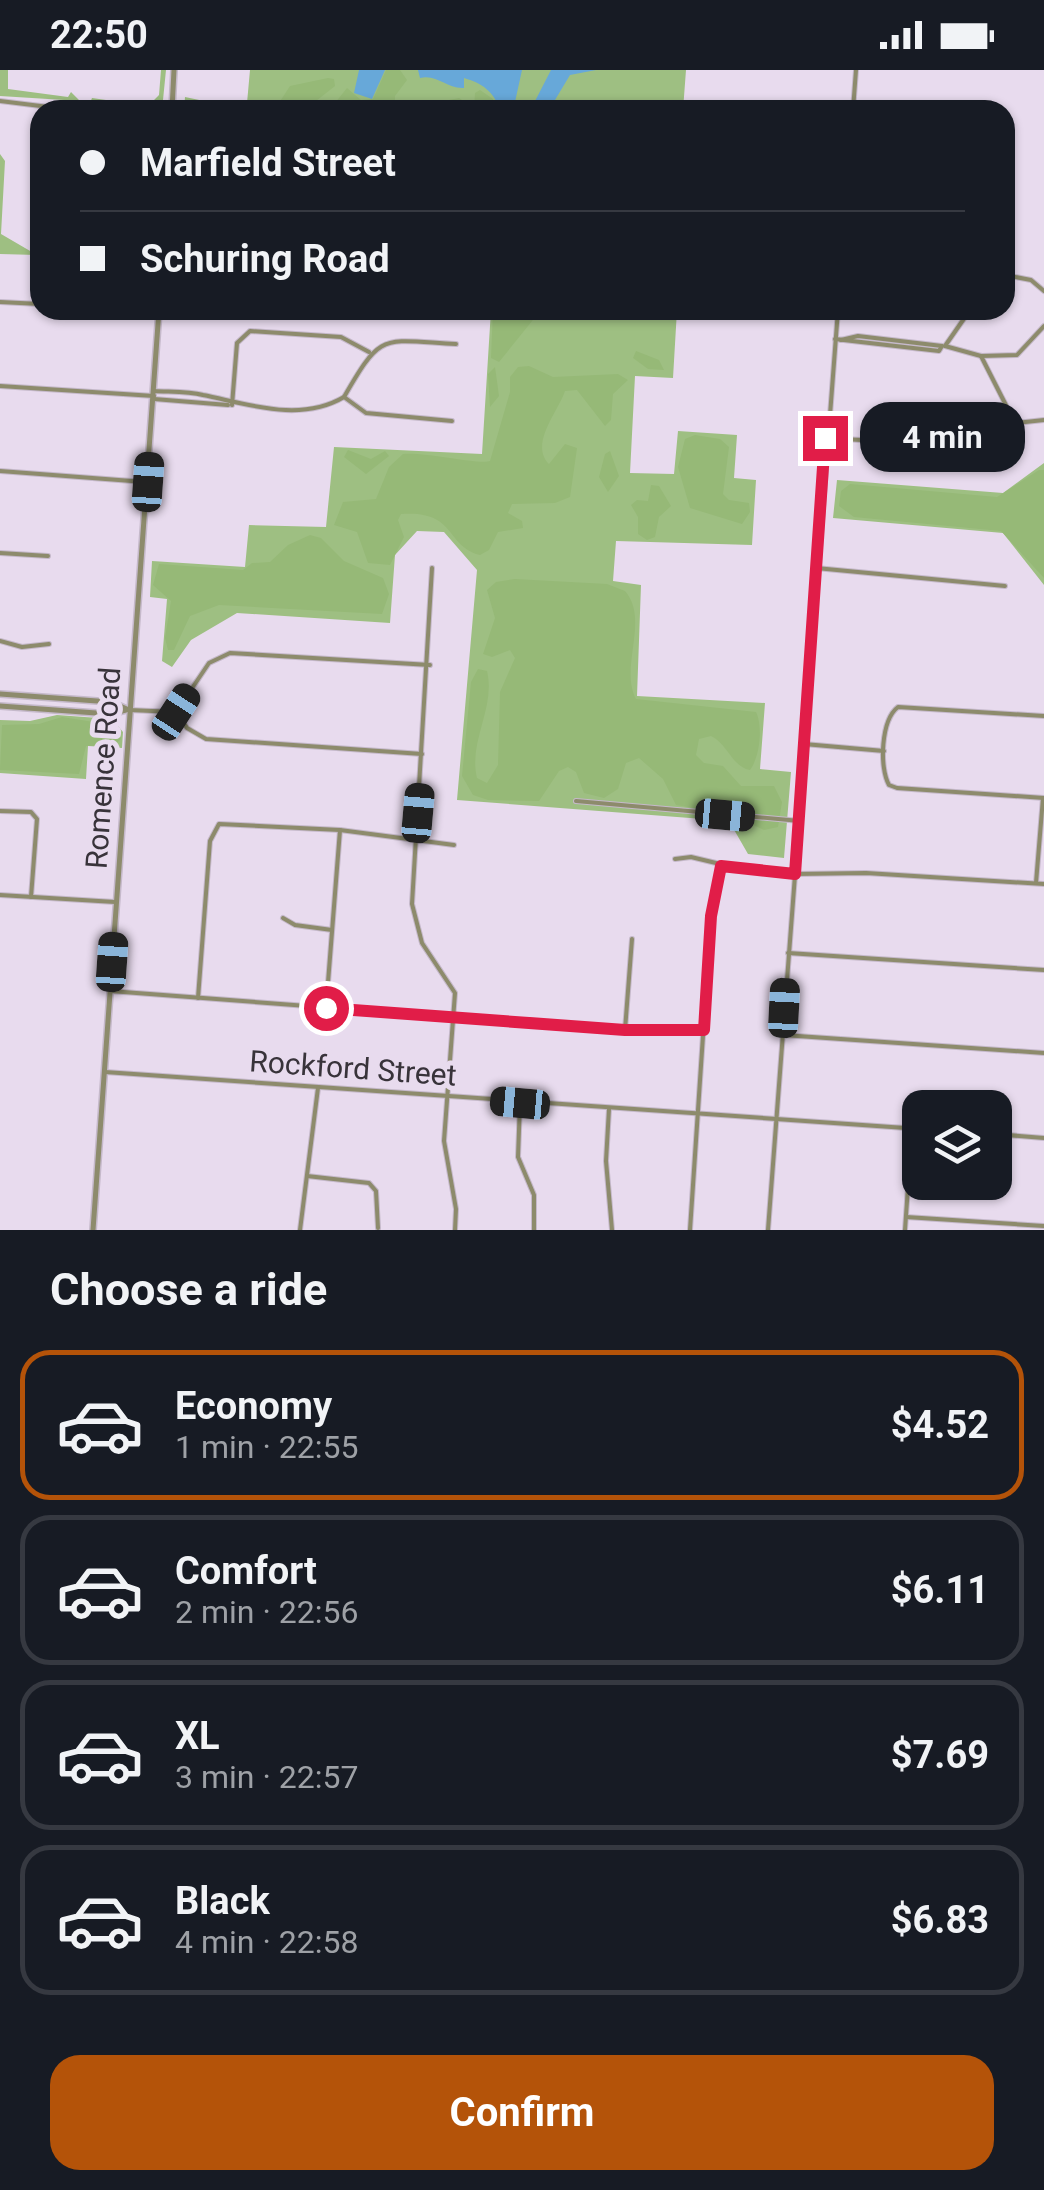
<!DOCTYPE html>
<html lang="en">
<head>
<meta charset="utf-8">
<style>
	body { margin:0; font-family:Roboto,sans-serif; background:#20242c; color:#f1f3f6; height:100vh; display:flex; flex-direction:column; font-size:38px; white-space:nowrap }
	* { box-sizing:border-box; margin:0 }
	p { font-size:32px; color:#9ea1a6 }
	.icon { flex:none; width:55px; height:55px; fill:none; stroke:currentColor; stroke-width:2; stroke-linecap:round; stroke-linejoin:round }
	.map { position:relative; height:1160px; overflow:hidden }
	.side { display:flex; flex-direction:column; background:#171b24; flex:1 }
	.side>* { flex:none }
	.hud { position:absolute; left:30px; top:30px; width:985px; height:220px; border-radius:30px; box-shadow:0 2px 8px #0004; display:grid; align-content:center; height:220px; padding:0 50px; background:#171b24 }
	.fabs { position:absolute; left:902px; top:1020px; display:grid; gap:20px }
	.fabs a { display:grid; place-items:center; width:110px; height:110px; border-radius:20px; background:#171b24; box-shadow:0 2px 8px #0004; font-size:50px }
	.end { position:absolute; width:45px; height:45px; margin:-22px; border:12px solid #e11d48; background:#fff; box-shadow:0 0 0 5px #fff }
	.from { border-radius:50% }
	.bubble { position:absolute; height:70px; border-radius:30px; background:#171b24; box-shadow:0 2px 8px #0004; font-size:32px; font-weight:700; line-height:70px; text-align:center }
	.car { position:absolute; width:30px; height:60px; margin:-30px -15px; border-radius:12px; box-shadow:0 0 8px 2px #0007; background:linear-gradient(#222 24%,#8ab4d8 0 40%,#222 0 76%,#8ab4d8 0 86%,#222 0) }
	.hud b { display:flex; align-items:center; gap:35px; height:95px; font-size:38px }
	.hud b+b { border-top:2px solid #363941 }
	.hud i { width:25px; height:25px; background:#f1f3f6 }
	ul { padding:0; list-style:none }
	li { display:flex; align-items:center; gap:30px; height:150px; margin:0 20px 15px; padding:0 30px; border:5px solid #363941; border-radius:30px }
	li div { flex:1 }
	li b { display:block; font-size:38px }
	li em { font-style:normal; font-weight:700 }
	li.selected { border-color:#b45309 }
	li>.icon { width:90px; height:90px; stroke-width:1.5 }
	h2 { padding:0 50px; font-size:45px; line-height:120px }
	.cta { display:flex; gap:20px; margin-top:auto; padding:20px 50px }
	.cta a { flex:1; height:115px; border-radius:30px; background:#b45309; color:#fff; font-size:40px; font-weight:700; line-height:115px; text-align:center }
	.status { display:flex; justify-content:space-between; align-items:center; height:70px; padding:0 50px; background:#171b24; direction:ltr }
	.status svg { height:28px; fill:currentColor }
	.map>svg:first-child { display:block }
	.green { fill:#9ebf82 }
	.forest { fill:#96b977 }
	.water { fill:#67a8d9 }
	.lines { fill:none; stroke-linecap:round; stroke-linejoin:round }
	.minor-casing { stroke:#c5b9ca; stroke-width:6 }
	.tertiary-casing { stroke:#c5b9ca; stroke-width:8 }
	.minor { stroke:#8d8b6c; stroke-width:4 }
	.tertiary { stroke:#8d8b6c; stroke-width:5 }
	.route { stroke:#e11d48; stroke-width:12 }
	.labels { text-anchor:middle; dominant-baseline:central; stroke-width:10; stroke-linejoin:round; paint-order:stroke }
	.street-label { font-size:30px; fill:#38333a; stroke:#e8dbee }
</style>
</head>
<body>
<div class="status"><b>22:50</b><svg viewBox="0 0 49 12"><path d="M0 12V9h3v3zM5 12V6h3v6zM10 12V3h3v9zM15 12V0h3v12zM26 1h20v11H26zM47 4h2v5h-2z"/></svg></div>
<div class="map">
<svg width="1044" height="1160" viewBox="0 0 1044 1160">
	<rect width="100%" height="100%" fill="#e8dbee"/>
	<g class="green">
		<path d="M0,0h8v19l60,8 3,-5 9,9 -80,-5z"/>
		<path d="M161,0h5l-4,40h-39l-33,-7 2,-5 56,8 11,-11z"/>
		<path d="M250,0h436l-3,40h-499l1,-13 38,8 24,-2z"/>
		<path d="M0,84l5,7 -4,73 36,21 -37,-1z"/>
		<path d="M491,240h186l-4,68 -38,-2 -5,97 44,1 4,-43 59,4 -3,43 22,2 -4,65 -136,-4 -3,40 28,4 -4,111 128,7 -5,66 31,3 -7,86 -36,-4 -19,-33 -272,-21 20,-230 -33,-38 -27,-1 -22,24 -5,68 -153,-10 -46,27 -19,27 -10,-6 5,-62 -17,-2 2,-36 93,6 4,-42 77,2 8,-80 148,7z"/>
		<path d="M1044,393v122l-41,-52 -170,-15 4,-38 166,13z"/>
		<path d="M57,645l55,4 11,13 -1,16 -34,-2 -2,33 -86,-6v-53l30,1z"/>
	</g>
	<g class="forest">
		<path d="M386,0h14l7,10 -12,16v14h-76l16,-7 12,-15 14,12 12,-1z"/>
		<path d="M328,8l6,1 1,7 -19,15 -37,2 11,-17z"/>
		<path d="M480,20l13,9 -1,11h-37l-7,-4 1,-6 10,-2 15,10 1,-15z"/>
		<path d="M493,240l32,4 16,-4 -42,52 -8,-4z"/>
		<path d="M636,281l23,9 5,10 -16,-1 -15,-11z"/>
		<path d="M529,296l24,11 65,-3 10,6 -15,14 -2,26 -6,6 -28,-36 -12,1c-7,21 -36,53 -16,73l16,-20 12,4 -7,49 -15,6 -43,1 -4,9 14,8 1,7 -25,4 -9,18 -9,5c-35,-9 -23,-45 -79,-41l-3,6 6,17 -14,28 -22,-2 -11,-31 -23,-7 9,-23 33,-3 13,-32 14,-13c23,-2 77,11 87,7l20,-69v-15l8,-10z"/>
		<path d="M495,297l4,29 -9,11 -2,-33z"/>
		<path d="M695,365l25,4 9,8 -6,47 6,6 20,3 1,9 -8,12 -52,-16 -12,-41 7,-28z"/>
		<path d="M348,380l23,9 14,-8 4,5 -23,18 -22,-17z"/>
		<path d="M610,381l9,25 -11,16 -9,-15 6,-23z"/>
		<path d="M1039,400h5v108l-43,-47 -147,-14 -15,-11 2,-15 9,-7 147,13z"/>
		<path d="M651,415l8,1 12,20 -12,11 -4,20 -8,3 -9,-6v-17l-7,-12 6,-5 11,1z"/>
		<path d="M310,465l11,3 23,23 39,17 6,16 -7,20 -163,-9 -29,11 -16,34h-6l-3,-12 6,-37 -18,-16 6,-21 84,6 9,-7 18,-1 18,-17z"/>
		<path d="M515,509l92,5 18,7c25,29 -6,76 11,108l120,13c7,14 4,45 -6,58 -18,-3 -22,-26 -39,-34l-12,3 -3,16 8,8 19,3 18,20h33l8,16 -4,25 -14,3 -34,-16 -54,-9 -13,-26 -24,-21 -13,5 -8,26 -14,9 -20,-5 -8,-21 -8,-5 -9,4 -20,30 -51,-1 -15,-5 -11,-19 9,-94 7,-13 9,2c9,37 -19,70 -10,107l10,5 11,-18 2,-73 15,-34 -5,-8 -18,7 -9,-3 12,-36 -8,-28 9,-8z"/>
		<path d="M62,647l51,8 8,14 -7,6 -28,1 -7,28 -79,-4 2,-45 37,-1z"/>
	</g>
	<g class="water">
		<path d="M359,0h26l-13,29 -18,-6z"/>
		<path d="M418,0h104l-7,32 10,8 8,-5 18,-35h45l-26,5 -21,35h-48c-9,-19 -17,-26 -37,-32v10c-18,1 -26,-14 -44,-10z"/>
	</g>
	<g class="lines">
		<defs>
			<g id="minor">
				<path d="M0,31l73,9"/>
				<path d="M853,40l3,-40"/>
				<path d="M1005,205l26,5 13,11"/>
				<path d="M0,232l40,2"/>
				<path d="M126,240l33,2"/>
				<path d="M970,240l-25,36 36,10 36,-1 27,-29"/>
				<path d="M835,269l104,12 3,-5"/>
				<path d="M841,270l17,-4 84,10"/>
				<path d="M981,286l34,67"/>
				<path d="M0,316l154,10"/>
				<path d="M154,321c16,1 34,0 49,4 45,9 97,28 141,2 38,-66 37,-57 112,-53"/>
				<path d="M344,327l22,16 86,8"/>
				<path d="M154,329l74,6"/>
				<path d="M232,335l5,-62 13,-12 91,6 28,15"/>
				<path d="M825,368l145,8 45,-23 29,-3"/>
				<path d="M0,401l145,11"/>
				<path d="M0,483l48,3"/>
				<path d="M432,498l-20,336 10,39 33,50 -11,148 12,68 -1,21"/>
				<path d="M816,498l189,18"/>
				<path d="M0,571l22,6 27,-3"/>
				<path d="M129,640l47,2 11,16 19,11 216,15"/>
				<path d="M176,642l33,-49 21,-10 200,12"/>
				<path d="M1044,646l-146,-9c-17,13 -19,60 -9,78l8,3 147,10"/>
				<path d="M804,674l80,7"/>
				<path d="M576,731l224,20"/>
				<path d="M0,741l31,1 6,7 -6,78"/>
				<path d="M675,789l16,-2 50,12 54,5 71,-1 178,11"/>
				<path d="M1036,813l7,-85"/>
				<path d="M0,825l115,7"/>
				<path d="M283,848l12,7 37,5"/>
				<path d="M788,883l256,17"/>
				<path d="M110,921l515,39h79"/>
				<path d="M198,928l12,-157 9,-17 121,6 114,15"/>
				<path d="M326,938l14,-178"/>
				<path d="M625,960l7,-91"/>
				<path d="M783,965l261,18"/>
				<path d="M105,1002l815,57"/>
				<path d="M520,1033l-2,54 16,38v35"/>
				<path d="M609,1039l-3,52 6,69"/>
				<path d="M995,1064l49,4"/>
				<path d="M307,1106l62,7 7,8 2,37"/>
				<path d="M906,1147l138,9"/>
				<path d="M300,1160l18,-142"/>
				<path d="M690,1160l21,-314 10,-49"/>
				<path d="M768,1160l70,-920"/>
				<path d="M905,1160l7,-101"/>
			</g>
			<g id="tertiary">
				<path d="M172,40l2,-40"/>
				<path d="M0,624l111,8 18,8"/>
				<path d="M0,636l110,8 16,-4"/>
				<path d="M93,1160l66,-920"/>
			</g>
		</defs>
		<use href="#minor" class="minor-casing"/>
		<use href="#tertiary" class="tertiary-casing"/>
		<use href="#minor" class="minor"/>
		<use href="#tertiary" class="tertiary"/>
	</g>
	<g class="lines">
		<path class="route" d="M326,938l299,22h79l7,-114 10,-50 74,8 30,-436"/>
	</g>
	<g class="labels">
		<g class="street-label">
			<text transform="translate(103 698) rotate(-86)">Romence Road</text>
			<text transform="translate(353 998) rotate(4)">Rockford Street</text>
		</g>
	</g>
</svg>
<div class="fabs">
<a><svg class="icon" aria-label="layers" viewBox="0 0 24 24"><path d="M12 4l9 5-9 5-9-5zM3 14l9 5 9-5"/></svg></a>
</div>
<i class="end from" style="left:326px;top:938px"></i>
<i class="end" style="left:825px;top:368px"></i>
<div class="bubble" style="left:860px;top:332px;width:165px">4 min</div>
<i class="car" style="left:148px;top:412px;rotate:4deg"></i>
<i class="car" style="left:176px;top:642px;rotate:33deg"></i>
<i class="car" style="left:418px;top:743px;rotate:5deg"></i>
<i class="car" style="left:725px;top:745px;rotate:95deg"></i>
<i class="car" style="left:112px;top:892px;rotate:4deg"></i>
<i class="car" style="left:784px;top:938px;rotate:3deg"></i>
<i class="car" style="left:520px;top:1033px;rotate:275deg"></i>
<div class="hud">
<b><i class="from"></i>Marfield Street</b>
<b><i></i>Schuring Road</b>
</div>
</div>
<section class="side">
<h2>Choose a ride</h2>
<ul>
<li class="selected"><svg class="icon" aria-label="car" viewBox="0 0 24 24"><path d="M5 17H2v-5l4-1 3-4h7l3 4 3 1v5h-3M9 17h6M6 11h13"/><circle cx="7" cy="17" r="2"/><circle cx="17" cy="17" r="2"/></svg><div><b>Economy</b><p>1 min · 22:55</p></div><em>$4.52</em></li>
<li><svg class="icon" aria-label="car" viewBox="0 0 24 24"><path d="M5 17H2v-5l4-1 3-4h7l3 4 3 1v5h-3M9 17h6M6 11h13"/><circle cx="7" cy="17" r="2"/><circle cx="17" cy="17" r="2"/></svg><div><b>Comfort</b><p>2 min · 22:56</p></div><em>$6.11</em></li>
<li><svg class="icon" aria-label="car" viewBox="0 0 24 24"><path d="M5 17H2v-5l4-1 3-4h7l3 4 3 1v5h-3M9 17h6M6 11h13"/><circle cx="7" cy="17" r="2"/><circle cx="17" cy="17" r="2"/></svg><div><b>XL</b><p>3 min · 22:57</p></div><em>$7.69</em></li>
<li><svg class="icon" aria-label="car" viewBox="0 0 24 24"><path d="M5 17H2v-5l4-1 3-4h7l3 4 3 1v5h-3M9 17h6M6 11h13"/><circle cx="7" cy="17" r="2"/><circle cx="17" cy="17" r="2"/></svg><div><b>Black</b><p>4 min · 22:58</p></div><em>$6.83</em></li>
</ul>
<div class="cta"><a>Confirm</a></div>
</section>
</body>
</html>
